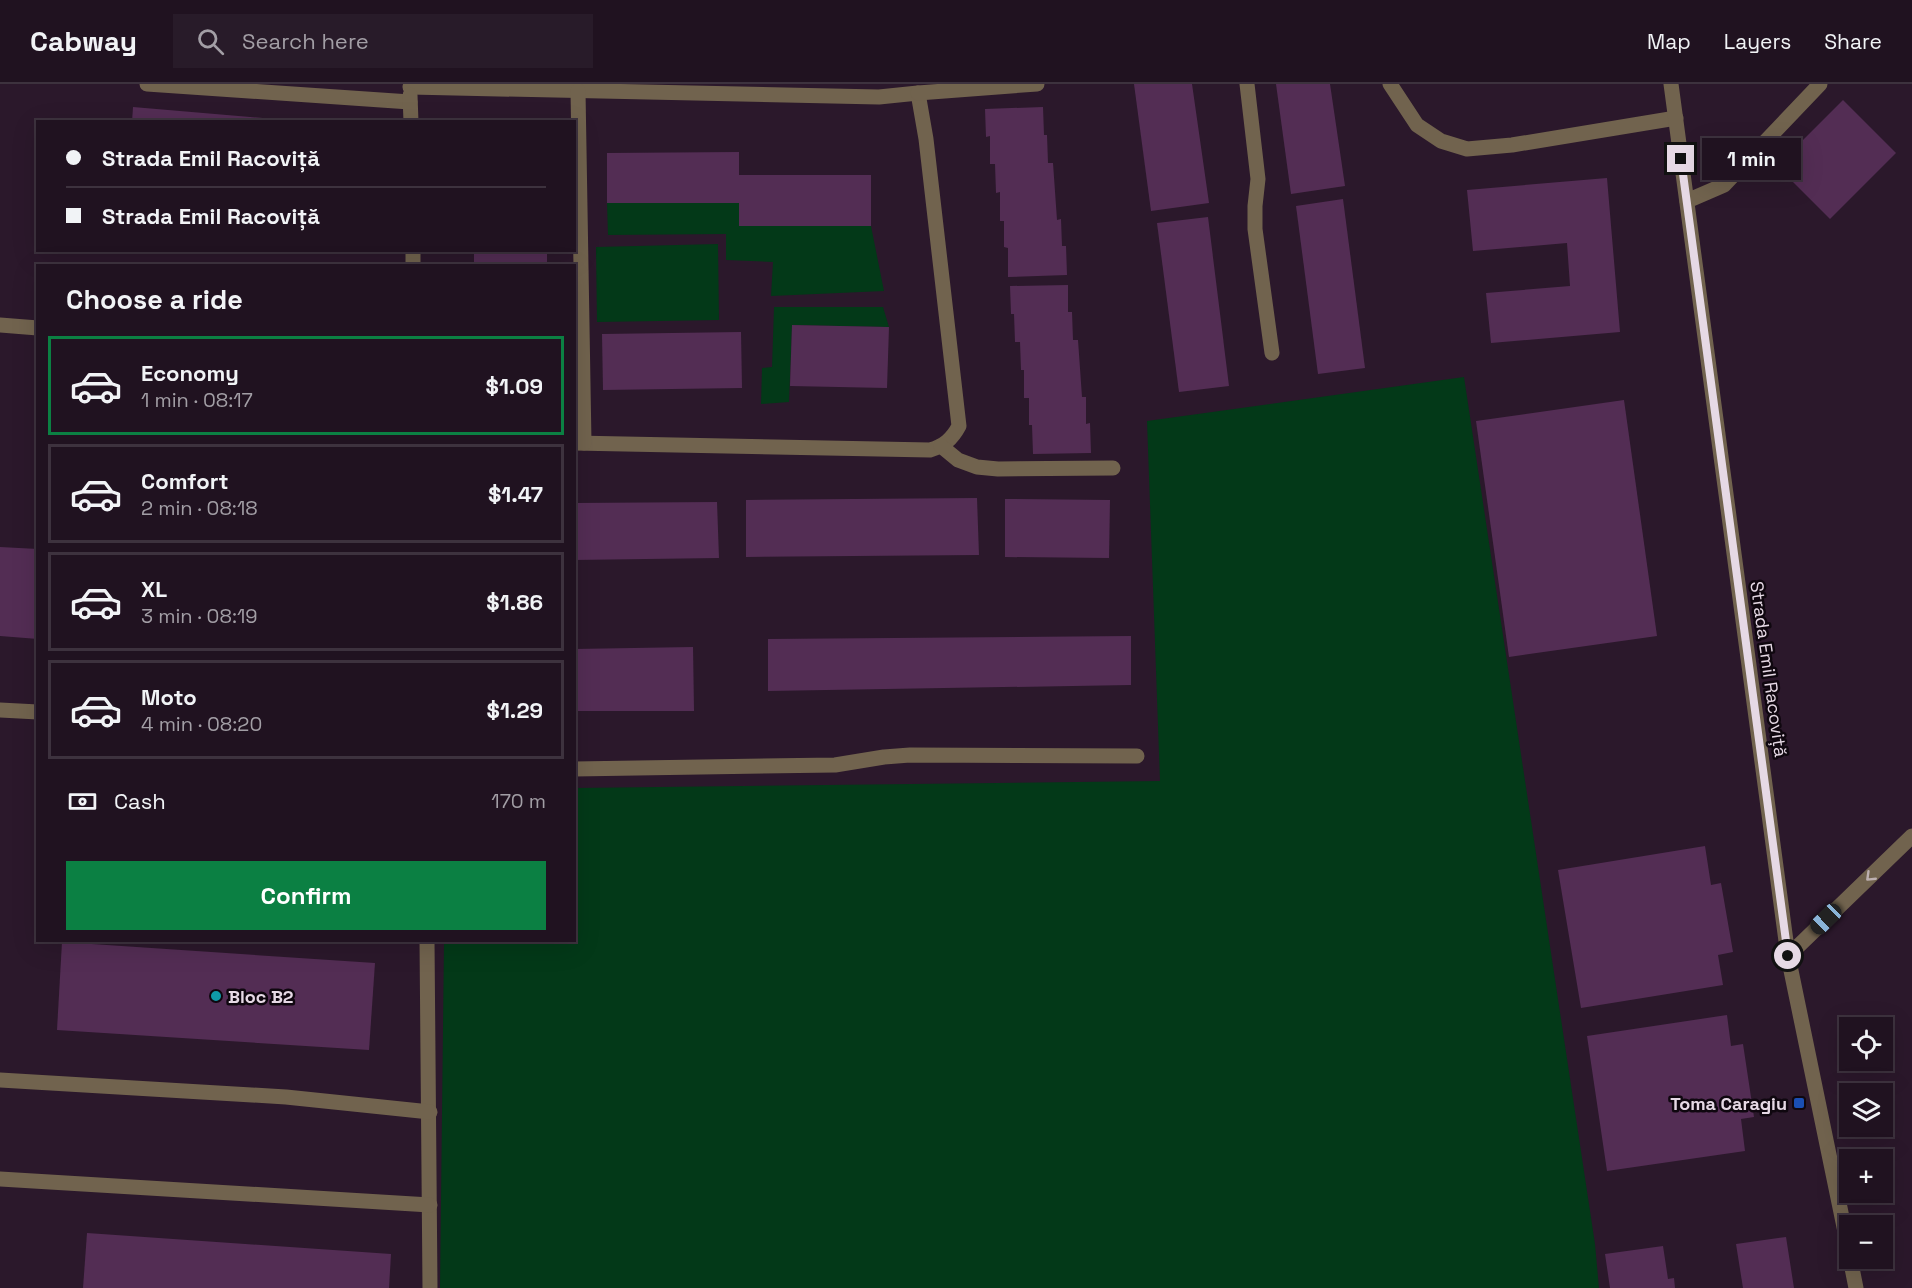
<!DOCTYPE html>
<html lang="en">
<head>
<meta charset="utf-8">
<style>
	body { margin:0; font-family:"Space Grotesk",sans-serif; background:#281b29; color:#f1f3f6; height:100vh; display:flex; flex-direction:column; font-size:22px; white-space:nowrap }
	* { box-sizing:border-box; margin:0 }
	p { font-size:20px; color:#a29ea5 }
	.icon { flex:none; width:33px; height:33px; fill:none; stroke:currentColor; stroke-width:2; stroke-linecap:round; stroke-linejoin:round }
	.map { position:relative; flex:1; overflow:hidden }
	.details { position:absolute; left:36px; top:180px; width:540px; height:678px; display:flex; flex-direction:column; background:#201220; border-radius:0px; box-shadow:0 6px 24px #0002,0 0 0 2px #3d323e }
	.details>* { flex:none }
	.guide { position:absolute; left:36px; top:36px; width:540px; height:132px; border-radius:0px; box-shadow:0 6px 24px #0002,0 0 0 2px #3d323e; display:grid; align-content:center; height:132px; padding:0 30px; background:#201220 }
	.controls { position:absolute; left:1839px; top:933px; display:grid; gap:12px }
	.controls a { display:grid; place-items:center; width:54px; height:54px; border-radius:0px; background:#201220; box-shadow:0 6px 24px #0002,0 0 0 2px #3d323e; font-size:30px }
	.end { position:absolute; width:27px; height:27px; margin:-14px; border:8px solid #e6d9e5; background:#111; box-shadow:0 0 0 3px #111 }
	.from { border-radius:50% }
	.bubble { position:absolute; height:42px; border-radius:0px; background:#201220; box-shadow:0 6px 24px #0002,0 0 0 2px #3d323e; font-size:20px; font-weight:800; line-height:42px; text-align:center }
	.car { position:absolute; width:18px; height:36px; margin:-18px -9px; border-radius:8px; box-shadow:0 0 4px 2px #0007; background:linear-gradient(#222 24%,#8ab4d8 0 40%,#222 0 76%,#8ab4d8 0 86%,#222 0) }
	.guide b { display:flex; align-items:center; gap:21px; height:57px; font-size:22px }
	.guide b+b { border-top:2px solid #3d323e }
	.guide i { width:15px; height:15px; background:#f1f3f6 }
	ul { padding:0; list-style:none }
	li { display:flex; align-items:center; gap:18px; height:99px; margin:0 12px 9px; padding:0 18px; border:3px solid #3d323e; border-radius:0px }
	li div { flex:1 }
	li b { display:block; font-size:22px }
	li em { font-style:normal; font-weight:800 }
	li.selected { border-color:#0b8043 }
	li>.icon { width:54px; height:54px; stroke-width:1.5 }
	h2 { padding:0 30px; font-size:27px; line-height:72px }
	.pay { display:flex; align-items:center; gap:15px; height:66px; padding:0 30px; font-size:22px }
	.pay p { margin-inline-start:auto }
	.button { display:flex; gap:12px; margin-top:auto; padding:12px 30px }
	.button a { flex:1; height:69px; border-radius:0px; background:#0b8043; color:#fff; font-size:24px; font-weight:800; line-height:69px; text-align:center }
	header { display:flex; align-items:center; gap:36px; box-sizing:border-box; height:84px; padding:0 30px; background:#201220; border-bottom:2px solid #3d323e }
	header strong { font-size:28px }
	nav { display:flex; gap:33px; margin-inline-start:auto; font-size:21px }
	.search { width:420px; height:54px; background:#281b29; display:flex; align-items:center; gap:15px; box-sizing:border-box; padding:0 21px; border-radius:0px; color:#a29ea5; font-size:22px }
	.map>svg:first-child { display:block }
	.green { fill:#033918 }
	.building { fill:#532d54 }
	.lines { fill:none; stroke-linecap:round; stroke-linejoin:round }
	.minor { stroke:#71634e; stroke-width:15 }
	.oneway { stroke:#bdb0b0 }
	.route { stroke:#e6d9e5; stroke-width:8 }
	.culture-dot { fill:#0f9aa8; stroke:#0f070f; stroke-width:2 }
	.transit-dot { fill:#1a4fb4; stroke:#0f070f; stroke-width:2 }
	.labels { text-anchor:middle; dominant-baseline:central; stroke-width:5; stroke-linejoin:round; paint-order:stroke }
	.street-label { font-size:18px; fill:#e6d9e5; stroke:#0f070f }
	.poi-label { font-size:18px; font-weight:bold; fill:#e6d9e5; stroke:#0f070f; text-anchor:start }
</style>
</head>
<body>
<header>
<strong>Cabway</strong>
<div class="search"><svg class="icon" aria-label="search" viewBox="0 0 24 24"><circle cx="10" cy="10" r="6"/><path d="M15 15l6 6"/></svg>Search here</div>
<nav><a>Map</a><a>Layers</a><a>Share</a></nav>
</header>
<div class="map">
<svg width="1912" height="1204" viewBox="0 0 1912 1204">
	<rect width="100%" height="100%" fill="#2b182b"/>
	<g class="green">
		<path d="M607,119h132v23h132l13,65 -113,5 2,-34 -47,-2v-26l-118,1z"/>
		<path d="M718,160l1,76 -122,2 -1,-75z"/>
		<path d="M774,223h109l6,20 -97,-2 -3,77 -28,2 1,-36 10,-1z"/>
		<path d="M1464,293l131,867 4,44h-1159l4,-347 130,-1 1,-152 585,-7 -13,-360z"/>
	</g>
	<g class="building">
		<path d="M1134,0h58l17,119 -58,8z"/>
		<path d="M1276,0h54l15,102 -54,8z"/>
		<path d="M1843,16l53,53 -66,66 -53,-53z"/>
		<path d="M133,23l154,13v2h-155z"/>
		<path d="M1043,23l1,28h3l1,28h5l4,57 4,-1 1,27h4l1,29 -59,2v-29l-4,-1v-26h-4v-29l-4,1 -1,-29h-5v-28l-4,1 -1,-28z"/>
		<path d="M739,68v23h132v51h-132v-23h-132v-50z"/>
		<path d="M1607,94l13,154 -129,11 -5,-50 84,-7 -3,-43 -94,8 -6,-61z"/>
		<path d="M1343,115l22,169 -47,6 -22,-168z"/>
		<path d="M1208,133l21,169 -50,6 -22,-169z"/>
		<rect x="474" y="166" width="73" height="16"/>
		<path d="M1068,201v27h4l1,28h5l4,57h4v27l4,-1 1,30 -58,1 -1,-29h-3v-27h-5v-28h-3l-1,-28h-5l-1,-28h-3l-1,-28z"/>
		<path d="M792,241l97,2 -2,61 -97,-2z"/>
		<path d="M741,248l1,56 -139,2 -1,-56z"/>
		<path d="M1624,316l33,236 -148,21 -33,-236z"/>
		<path d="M977,414l2,57 -233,2v-57z"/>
		<path d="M1005,415l105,1 -1,58 -104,-1z"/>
		<path d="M717,418l2,56 -145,2v-57z"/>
		<path d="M0,463l38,2v90l-38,-3z"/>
		<path d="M1131,552v49l-363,6v-52z"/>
		<path d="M693,563l1,64h-120v-62z"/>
		<path d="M1705,762l6,39 10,-2 12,69 -15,3 5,30 -142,23 -23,-138z"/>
		<path d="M62,858l313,21 -6,87 -312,-20z"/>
		<path d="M1727,931l4,31 12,-2 11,73 -13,2 4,32 -138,20 -20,-135z"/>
		<path d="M87,1149l304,21 -2,34h-306z"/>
		<path d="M1786,1153l8,51h-51l-7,-44z"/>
		<path d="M1663,1162l5,33 6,-1 1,10h-65l-5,-34z"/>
	</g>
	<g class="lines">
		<g class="minor">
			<path d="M147,0l263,18"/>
			<path d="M1247,0l11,95 -3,27v23l17,124"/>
			<path d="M1390,0l27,41 24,16 26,8 45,-4 164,-27"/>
			<path d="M1671,0l117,872 62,300"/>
			<path d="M410,3l469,10 39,-4 8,46 33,287c-7,13 -15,20 -29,24l-356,-7"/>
			<path d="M578,7l6,352"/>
			<path d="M918,9l119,-9"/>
			<path d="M410,11l1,27"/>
			<path d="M1687,117l37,-16 96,-101"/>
			<path d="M413,166v16"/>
			<path d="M0,241l38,3"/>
			<path d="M941,362l17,14 19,7 21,2 115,-1"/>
			<path d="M0,626l38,2"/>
			<path d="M574,685l261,-4 49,-8 26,-2 227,1"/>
			<path d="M427,856l3,348"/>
			<path d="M1788,872l124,-120"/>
			<path d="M0,996l286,17 144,15"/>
			<path d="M0,1095l430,26"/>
			<path d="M1850,1174l6,30"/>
		</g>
	</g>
	<defs><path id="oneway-chevron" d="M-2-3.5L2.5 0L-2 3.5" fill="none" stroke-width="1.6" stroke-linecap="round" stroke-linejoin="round" transform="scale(1.5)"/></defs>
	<use class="oneway" href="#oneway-chevron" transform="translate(1870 793) rotate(136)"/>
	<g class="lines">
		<path class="route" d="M1681,75l107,797"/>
	</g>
	<circle class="culture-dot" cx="216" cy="912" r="6"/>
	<rect class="transit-dot" x="1793" y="1013" width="12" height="12" rx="3"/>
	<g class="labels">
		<g class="street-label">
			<text transform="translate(1769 585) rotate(82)">Strada Emil Racoviță</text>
		</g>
		<g class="poi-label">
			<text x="228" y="912">Bloc B2</text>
			<text x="1787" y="1019" text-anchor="end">Toma Caragiu</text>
		</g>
	</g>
</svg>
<div class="controls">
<a><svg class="icon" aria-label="locate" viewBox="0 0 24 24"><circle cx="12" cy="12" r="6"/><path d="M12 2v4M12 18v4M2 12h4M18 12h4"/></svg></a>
<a><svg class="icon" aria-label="layers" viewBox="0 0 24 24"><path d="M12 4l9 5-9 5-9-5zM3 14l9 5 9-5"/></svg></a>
<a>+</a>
<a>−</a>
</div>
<i class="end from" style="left:1788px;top:872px"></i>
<i class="end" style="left:1681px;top:75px"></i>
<div class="bubble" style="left:1702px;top:54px;width:99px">1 min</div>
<i class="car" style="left:1826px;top:835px;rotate:226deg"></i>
<div class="guide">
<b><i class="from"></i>Strada Emil Racoviță</b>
<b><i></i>Strada Emil Racoviță</b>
</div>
<section class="details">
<h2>Choose a ride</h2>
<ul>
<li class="selected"><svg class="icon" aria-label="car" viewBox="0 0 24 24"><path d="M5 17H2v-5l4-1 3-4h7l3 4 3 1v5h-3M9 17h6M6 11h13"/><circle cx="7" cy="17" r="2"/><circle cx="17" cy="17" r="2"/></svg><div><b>Economy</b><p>1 min · 08:17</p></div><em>$1.09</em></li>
<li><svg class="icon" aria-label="car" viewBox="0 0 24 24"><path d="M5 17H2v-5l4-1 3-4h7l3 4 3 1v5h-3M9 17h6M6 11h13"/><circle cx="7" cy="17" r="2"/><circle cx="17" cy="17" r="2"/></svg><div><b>Comfort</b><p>2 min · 08:18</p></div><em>$1.47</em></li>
<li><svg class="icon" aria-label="car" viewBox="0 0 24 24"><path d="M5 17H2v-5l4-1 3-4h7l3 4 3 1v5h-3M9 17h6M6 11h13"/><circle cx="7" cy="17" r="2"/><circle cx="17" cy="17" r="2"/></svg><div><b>XL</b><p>3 min · 08:19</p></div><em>$1.86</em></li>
<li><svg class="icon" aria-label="car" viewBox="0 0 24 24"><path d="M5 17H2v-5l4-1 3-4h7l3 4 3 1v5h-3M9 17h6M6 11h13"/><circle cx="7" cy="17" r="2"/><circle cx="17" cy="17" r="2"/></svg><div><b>Moto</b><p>4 min · 08:20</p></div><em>$1.29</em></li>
</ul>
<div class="pay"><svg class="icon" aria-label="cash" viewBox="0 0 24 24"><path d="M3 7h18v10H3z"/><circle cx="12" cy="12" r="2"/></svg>Cash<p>170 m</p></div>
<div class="button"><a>Confirm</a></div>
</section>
</div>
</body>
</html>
